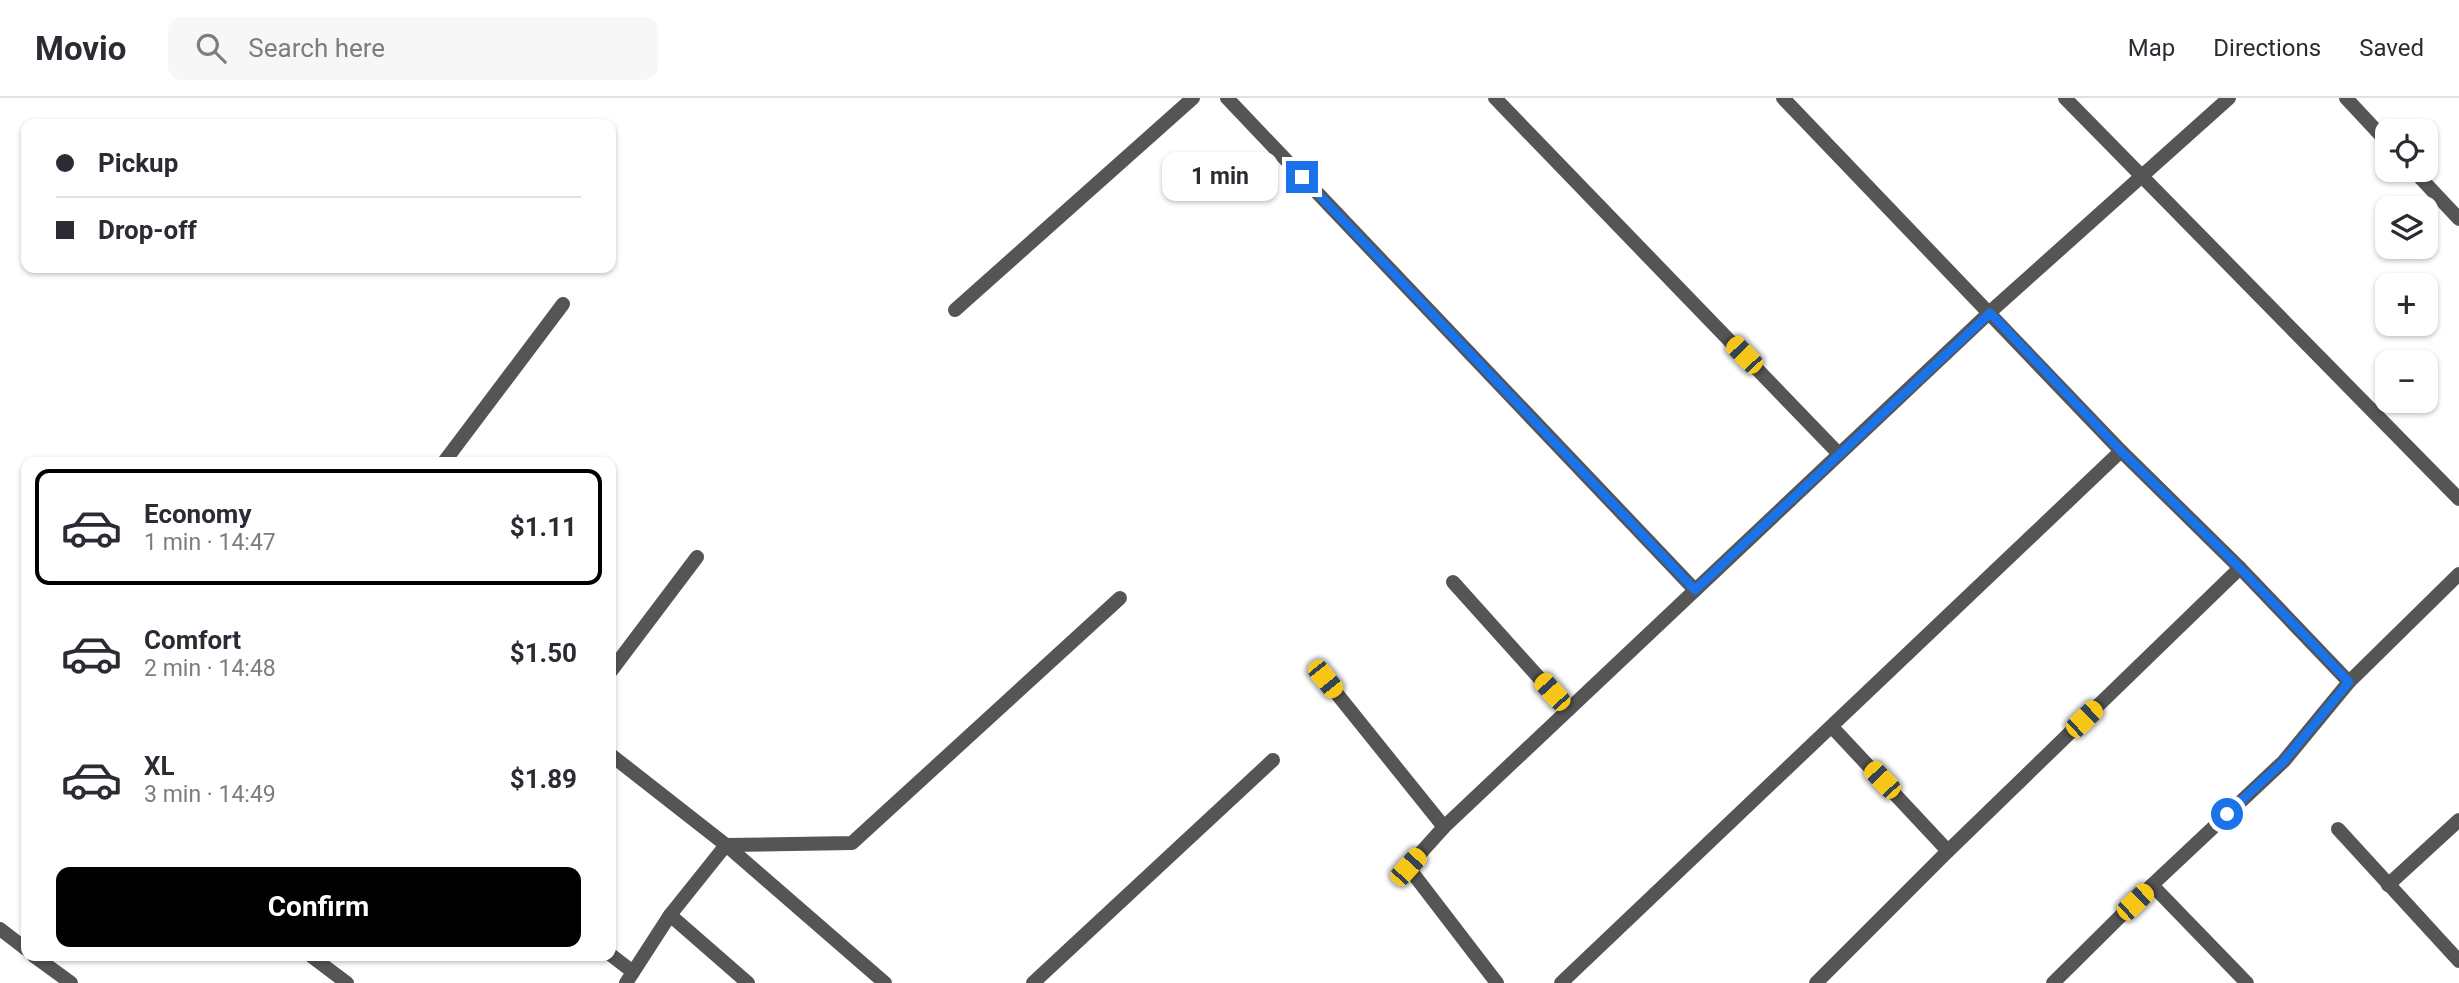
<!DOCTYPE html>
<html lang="en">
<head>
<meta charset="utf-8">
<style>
	body { margin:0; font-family:Roboto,sans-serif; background:#f7f7f7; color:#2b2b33; height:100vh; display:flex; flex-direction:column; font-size:26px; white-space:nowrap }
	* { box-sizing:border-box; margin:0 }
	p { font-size:23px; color:#7c7c81 }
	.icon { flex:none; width:38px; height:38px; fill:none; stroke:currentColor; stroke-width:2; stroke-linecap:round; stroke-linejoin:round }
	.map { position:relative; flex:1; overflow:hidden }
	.side { position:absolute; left:21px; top:359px; width:595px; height:504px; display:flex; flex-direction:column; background:#fff; border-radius:14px; box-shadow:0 2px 5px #0004 }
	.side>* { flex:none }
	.hud { position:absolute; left:21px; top:21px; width:595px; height:154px; border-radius:14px; box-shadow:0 2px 5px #0004; display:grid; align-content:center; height:154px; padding:0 35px; background:#fff }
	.buttons { position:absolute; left:2375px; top:21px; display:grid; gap:14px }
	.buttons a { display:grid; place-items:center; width:63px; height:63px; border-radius:14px; background:#fff; box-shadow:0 2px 5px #0004; font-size:35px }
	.end { position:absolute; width:32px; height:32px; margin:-16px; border:9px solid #1a73e8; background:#fff; box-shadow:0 0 0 4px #fff }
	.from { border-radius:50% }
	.bubble { position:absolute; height:49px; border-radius:14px; background:#fff; box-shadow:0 2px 5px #0004; font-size:23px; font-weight:700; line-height:49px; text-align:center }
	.car { position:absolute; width:21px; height:42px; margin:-21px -10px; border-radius:9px; box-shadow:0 0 5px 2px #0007; background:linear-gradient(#f5c518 24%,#345 0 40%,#f5c518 0 76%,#345 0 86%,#f5c518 0) }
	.hud b { display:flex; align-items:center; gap:24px; height:66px; font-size:26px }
	.hud b+b { border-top:2px solid #e1e1e2 }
	.hud i { width:18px; height:18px; background:#2b2b33 }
	ul { padding:12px 0 0; list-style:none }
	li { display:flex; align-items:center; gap:21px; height:116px; margin:0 14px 10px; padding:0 21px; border:4px solid transparent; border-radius:14px }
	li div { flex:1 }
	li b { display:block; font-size:26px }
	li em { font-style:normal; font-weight:700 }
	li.on { border-color:#000 }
	li>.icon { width:63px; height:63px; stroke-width:1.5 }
	.button { display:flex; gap:14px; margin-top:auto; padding:14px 35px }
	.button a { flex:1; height:80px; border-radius:14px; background:#000; color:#fff; font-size:28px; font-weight:700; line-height:80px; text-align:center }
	header { display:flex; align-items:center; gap:42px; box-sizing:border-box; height:98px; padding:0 35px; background:#fff; border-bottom:2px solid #e1e1e2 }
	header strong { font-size:33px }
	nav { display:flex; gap:38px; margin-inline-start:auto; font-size:24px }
	.search { width:490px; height:63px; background:#f7f7f7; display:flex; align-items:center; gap:18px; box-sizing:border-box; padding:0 24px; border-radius:14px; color:#7c7c81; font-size:26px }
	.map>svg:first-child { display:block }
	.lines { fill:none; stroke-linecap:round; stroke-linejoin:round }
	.street { stroke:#555; stroke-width:14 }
	.route { stroke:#1a73e8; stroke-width:9 }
</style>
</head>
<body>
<header>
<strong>Movio</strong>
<div class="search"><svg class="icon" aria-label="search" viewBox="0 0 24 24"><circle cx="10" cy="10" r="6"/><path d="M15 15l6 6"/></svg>Search here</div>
<nav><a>Map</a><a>Directions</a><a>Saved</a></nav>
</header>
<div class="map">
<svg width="2459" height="885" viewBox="0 0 2459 885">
	<rect width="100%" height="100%" fill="#fff"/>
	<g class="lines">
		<g class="street">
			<path d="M1227,0l468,492"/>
			<path d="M1495,0l344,356"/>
			<path d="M1783,0l338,353 119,117 109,114"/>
			<path d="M2065,0l394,401"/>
			<path d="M2346,0l41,44"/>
			<path d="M2413,72l46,49"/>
			<path d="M955,212l238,-212"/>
			<path d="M444,364l119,-158"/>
			<path d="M1453,484l115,128"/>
			<path d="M611,573l86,-114"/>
			<path d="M1325,581l119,148"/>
			<path d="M1832,629l116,124"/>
			<path d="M611,657l115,90 -56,70 -44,68"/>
			<path d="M2338,731l121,132"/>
			<path d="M726,747l126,-2 268,-245"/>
			<path d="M726,747l159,138"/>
			<path d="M2152,787l95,98"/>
			<path d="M2388,787l71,-65"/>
			<path d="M670,817l78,68"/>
			<path d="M0,831l26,20"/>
			<path d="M611,857l22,17"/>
			<path d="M34,858l37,27"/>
			<path d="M311,858l36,27"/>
			<path d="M1033,885l240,-223"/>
			<path d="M1497,885l-89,-116 36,-40 546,-515 239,-214"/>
			<path d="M1561,885l560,-532"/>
			<path d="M1816,885l132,-132 292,-283"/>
			<path d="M2053,885l99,-98 132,-124 65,-79 110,-108"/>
		</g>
	</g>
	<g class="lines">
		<path class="route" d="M1302,79l393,413 295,-277 131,138 119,117 109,114 -65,79 -57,53"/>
	</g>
</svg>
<div class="buttons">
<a><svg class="icon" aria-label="locate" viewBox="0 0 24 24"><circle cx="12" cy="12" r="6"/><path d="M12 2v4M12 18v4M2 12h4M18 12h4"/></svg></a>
<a><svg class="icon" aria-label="layers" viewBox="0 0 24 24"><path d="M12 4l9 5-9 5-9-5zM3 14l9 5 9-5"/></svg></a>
<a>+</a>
<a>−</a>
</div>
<i class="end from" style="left:2227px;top:716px"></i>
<i class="end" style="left:1302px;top:79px"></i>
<div class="bubble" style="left:1162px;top:54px;width:116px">1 min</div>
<i class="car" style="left:1744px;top:257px;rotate:316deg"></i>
<i class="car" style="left:1325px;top:581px;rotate:141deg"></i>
<i class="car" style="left:1552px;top:594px;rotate:318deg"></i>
<i class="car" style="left:2084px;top:621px;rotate:46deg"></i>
<i class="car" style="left:1882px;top:682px;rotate:317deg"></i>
<i class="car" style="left:1408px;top:769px;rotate:42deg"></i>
<i class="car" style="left:2135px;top:804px;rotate:46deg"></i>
<div class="hud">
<b><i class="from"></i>Pickup</b>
<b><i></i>Drop-off</b>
</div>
<section class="side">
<ul>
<li class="on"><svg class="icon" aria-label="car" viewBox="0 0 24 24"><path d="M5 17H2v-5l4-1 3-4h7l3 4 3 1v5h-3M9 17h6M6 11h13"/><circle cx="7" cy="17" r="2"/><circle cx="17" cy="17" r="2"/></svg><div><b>Economy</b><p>1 min · 14:47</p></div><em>$1.11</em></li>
<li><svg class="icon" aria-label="car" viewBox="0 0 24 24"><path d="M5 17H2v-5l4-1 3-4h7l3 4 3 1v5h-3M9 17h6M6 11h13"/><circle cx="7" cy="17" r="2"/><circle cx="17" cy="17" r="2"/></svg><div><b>Comfort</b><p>2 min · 14:48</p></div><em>$1.50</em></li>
<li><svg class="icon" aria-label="car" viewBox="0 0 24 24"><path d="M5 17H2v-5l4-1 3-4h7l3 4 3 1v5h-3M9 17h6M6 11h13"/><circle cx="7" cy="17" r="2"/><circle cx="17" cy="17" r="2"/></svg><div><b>XL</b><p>3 min · 14:49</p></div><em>$1.89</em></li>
</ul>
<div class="button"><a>Confirm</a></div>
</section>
</div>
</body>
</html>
